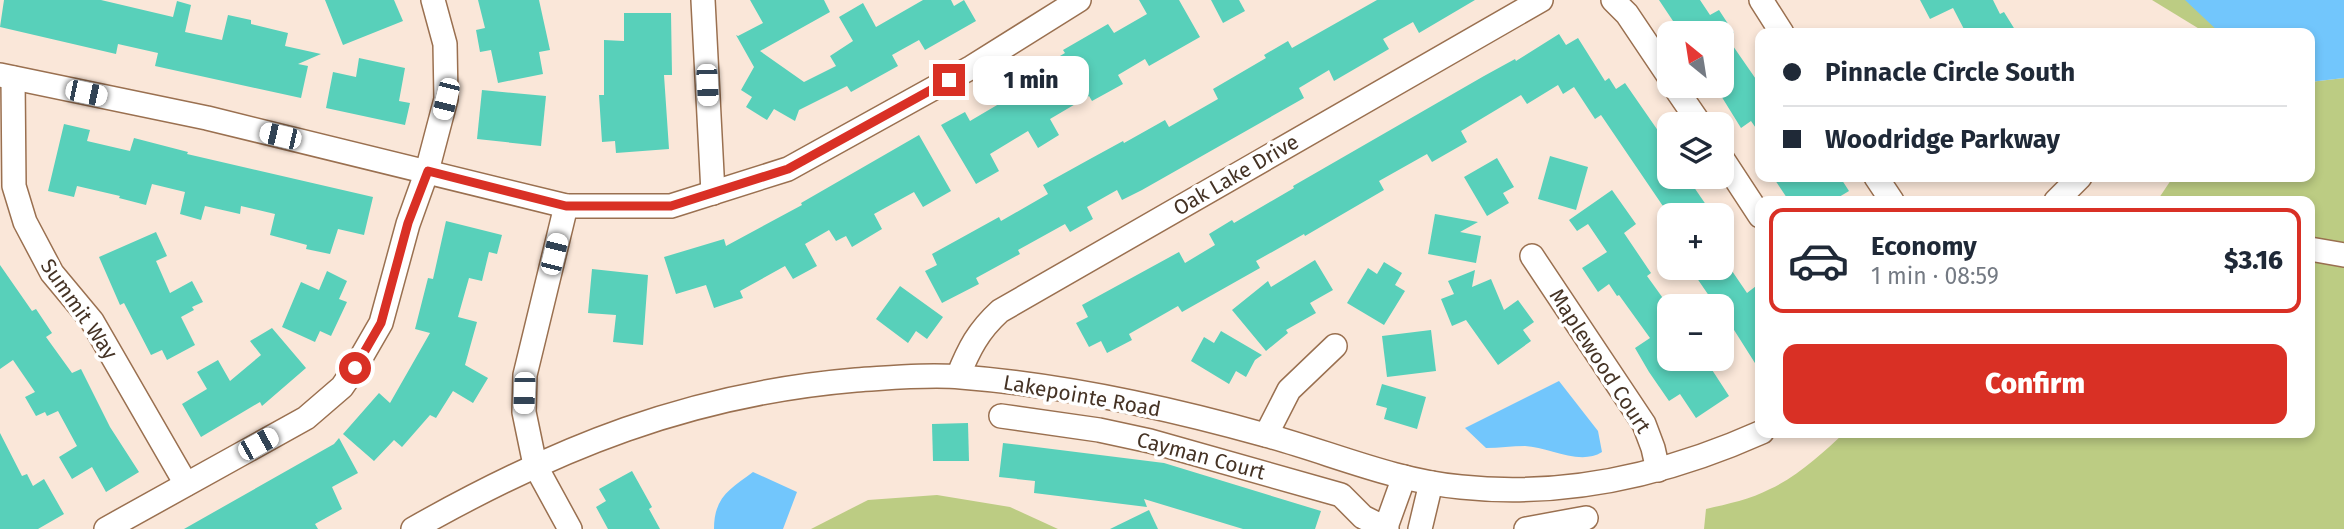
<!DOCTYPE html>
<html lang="en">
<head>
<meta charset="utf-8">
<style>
	body { margin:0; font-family:"Fira Sans",sans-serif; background:#f6f6f7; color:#1f2937; height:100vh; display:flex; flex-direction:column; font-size:26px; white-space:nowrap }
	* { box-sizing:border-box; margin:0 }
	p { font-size:23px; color:#747a83 }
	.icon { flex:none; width:38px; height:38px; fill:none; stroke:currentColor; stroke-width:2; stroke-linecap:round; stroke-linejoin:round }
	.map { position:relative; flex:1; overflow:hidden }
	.side { position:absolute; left:1755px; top:196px; width:560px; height:242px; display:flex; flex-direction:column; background:#fff; border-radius:14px; box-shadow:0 4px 10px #0003 }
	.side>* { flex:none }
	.top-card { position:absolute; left:1755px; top:28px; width:560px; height:154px; border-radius:14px; box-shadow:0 4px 10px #0003; display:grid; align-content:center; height:154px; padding:0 28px; background:#fff }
	.needle { width:46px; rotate:330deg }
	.controls { position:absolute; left:1657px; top:21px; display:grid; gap:14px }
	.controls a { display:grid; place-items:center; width:77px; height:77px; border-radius:14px; background:#fff; box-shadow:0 4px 10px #0003; font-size:35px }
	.end { position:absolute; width:32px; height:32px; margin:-16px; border:9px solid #d93025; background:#fff; box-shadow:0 0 0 4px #fff }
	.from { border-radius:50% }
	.bubble { position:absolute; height:49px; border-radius:14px; background:#fff; box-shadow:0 4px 10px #0003; font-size:23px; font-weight:800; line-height:49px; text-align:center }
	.car { position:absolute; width:21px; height:42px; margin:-21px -10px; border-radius:9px; box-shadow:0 0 5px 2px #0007; background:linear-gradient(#fff 24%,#345 0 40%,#fff 0 76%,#345 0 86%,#fff 0) }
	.top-card b { display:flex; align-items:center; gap:24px; height:66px; font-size:26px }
	.top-card b+b { border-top:2px solid #e0e1e3 }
	.top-card i { width:18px; height:18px; background:#1f2937 }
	ul { padding:12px 0 0; list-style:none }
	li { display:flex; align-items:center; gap:21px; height:105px; margin:0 14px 10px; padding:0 14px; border:4px solid transparent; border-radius:14px }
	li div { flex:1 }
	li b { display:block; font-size:26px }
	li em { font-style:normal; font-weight:800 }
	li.on { border-color:#d93025 }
	li>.icon { width:63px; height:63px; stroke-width:1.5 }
	.action { display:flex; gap:14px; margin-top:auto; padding:14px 28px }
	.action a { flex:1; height:80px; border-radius:14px; background:#d93025; color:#fff; font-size:28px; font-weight:800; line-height:80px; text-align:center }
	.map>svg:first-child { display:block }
	.green { fill:#bccc83 }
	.water { fill:#72c6fc }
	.building { fill:#58d0ba }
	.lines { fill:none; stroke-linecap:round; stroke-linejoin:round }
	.minor-casing { stroke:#9a7050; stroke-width:26 }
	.minor { stroke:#fff; stroke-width:23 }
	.route { stroke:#d93025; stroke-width:9 }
	.labels { text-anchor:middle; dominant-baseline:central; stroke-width:7; stroke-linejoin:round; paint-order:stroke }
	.street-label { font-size:21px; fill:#453325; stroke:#fff }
</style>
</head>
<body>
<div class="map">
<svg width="2344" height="529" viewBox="0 0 2344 529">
	<rect width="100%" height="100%" fill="#fae7d9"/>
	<g class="green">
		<path d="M2152,0h62l12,33h-20z"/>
		<path d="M2344,78v168l-34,-6v-39h-153l16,-24h137v-95z"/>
		<path d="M2310,258l34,6v265h-640l2,-20c22,-5 45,-10 64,-20 28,-13 53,-36 75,-57h465z"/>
		<path d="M937,495l73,12 48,22h-247l57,-29z"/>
	</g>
	<g class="water">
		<path d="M2185,0h159v78l-34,4v-49h-90z"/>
		<path d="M1559,381l39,50 4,21c-22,14 -54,-5 -77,-6 -13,0 -26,2 -39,2l-21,-20z"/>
		<path d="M753,472l44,20 -14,37h-69c0,-32 16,-40 39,-57z"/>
	</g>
	<g class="building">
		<path d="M4,0h97l72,17 4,-16 14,4 -6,27 37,8 6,-25 23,5v4l37,9 -3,13 36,8 -23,10 10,2 -7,32 -146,-32 3,-13 -40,-9 -2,10 -116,-27z"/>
		<path d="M325,0h69l9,21 -60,24z"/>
		<path d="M478,0h61l11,50 -11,2 4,22 -45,9 -7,-33 -11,2 -4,-22 9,-2z"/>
		<path d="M750,0h74l6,12 -70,39 44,31 32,-16 -6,-10 23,-15 -14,-24 24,-14 13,24 47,-27h28l3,6 10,-6 12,21 -51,29 -6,-10 -27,15 6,11 -47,26 -4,-6 -48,24 -4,11 -21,-12 -7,11 -21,-13 6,-10 -11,-7 13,-23 -18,-32 2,1 25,-13z"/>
		<path d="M1139,0h40l21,37 -51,29 -4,-7 -27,16 5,9 -31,17 -3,-5 -39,23 9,16 -21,13 -10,-17 -38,23 9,17 -23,13 -35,-59 24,-13 5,9 39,-23 -5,-9 61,-36 -2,-3 45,-26 6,9 33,-19z"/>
		<path d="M1211,0h28l6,11 -22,12z"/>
		<path d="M1377,0h98l-56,33 -6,-11 -30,17 6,10 -55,32 -5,-11 -30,18 5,10 -162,92 -20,10 -5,-10 -30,17 6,12 -23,13 -5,-8 -47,26 2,4 -44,24 3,6 -37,19 -17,-32 12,-6 -5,-11 67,-37 2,4 47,-27 -5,-9 47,-26 33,-18 1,2 41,-23 4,7 49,-28 -5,-10 53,-31 -2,-3 24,-14 4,7z"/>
		<path d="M1659,0h41l10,15 9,-5 15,23h-10l36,52v49l-9,-13 -10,7 -26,-42h7v-53h-41z"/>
		<path d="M1920,0h73l7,14 4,-2 13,21h-51l-13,-25 -23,11z"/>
		<path d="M624,13h47l1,62h-8l5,74 -53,4 -1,-12 -13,1 -3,-47h5v-55l20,1z"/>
		<path d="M1559,34l7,11 12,-7 27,43 4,-3 7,11 9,-6 45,65v29h17l26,38h-44l-68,-100 -6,4 -21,-32 -11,7 -5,-9 -31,19 -6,-9 -60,36 6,11 -35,20 -5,-8 -48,27 5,9 -79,46 -1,-2 -48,27 4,7 -78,44 -4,-6 -49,28 3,6 -25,13 -6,-12 -12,6 -13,-24 12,-6 -6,-12 97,-53 6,11 30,-18 -6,-11 23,-14 2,3 60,-35 -1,-2 191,-110 31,-17 1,2z"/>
		<path d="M359,58l46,10 -6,33 11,2 -5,22 -79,-17 7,-36 23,5z"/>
		<path d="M482,90l64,6 -5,50 -64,-7z"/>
		<path d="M64,124l26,6 -3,11 43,10 4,-13 54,14 -1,2 186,43 -9,38 -26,-6 -8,25 -24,-5 1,-4 -37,-10 5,-21 -34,-8 -1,8 -35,-8 -4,14 -21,-6 5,-22 -33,-8 -6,21 -27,-7 1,-2 -43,-10 -3,11 -26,-6z"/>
		<path d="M919,135l32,56 -28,16 -9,-15 -40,22 8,15 -30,18 -6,-11 -10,5 -7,-11 -24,14 12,22 -24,13 -8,-13 -45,25 3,7 -29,10 -8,-23 -30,9 -12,-37 60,-18 2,7 76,-41 -1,-2z"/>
		<path d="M1550,156l38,11 -12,43 -38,-11z"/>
		<path d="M1497,158l17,29 -11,6 6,10 -22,13 -23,-39z"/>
		<path d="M1773,177h67l9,14 -10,6 3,4h-53z"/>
		<path d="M1612,190l24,34 -12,9 27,40 -4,3 23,32v51h35l24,37 -33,22 -16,-24 -11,7 -20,-29 -14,-24 15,-10 -31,-43 -2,1 -8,-12 -11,8 -16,-24 25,-16 -19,-28 -11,7 -8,-11z"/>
		<path d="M1435,214l43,8 -18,10 21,4 -5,27 -48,-9z"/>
		<path d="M446,221l56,14 -5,19 -8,-2 -7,29 -13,-3 -11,39 19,5 -12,43 23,13 -15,25 -20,-12 -17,27 -6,-3 -28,32 -8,-7 -20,21 -31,-27 36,-41 11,10 40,-70 -15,-4 13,-51 5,1z"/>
		<path d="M156,232l11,24 -11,5 14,32 22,-12 11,21 -11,5 2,3 -13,7 14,28 -28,15 -5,-10 -11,5 -27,-52 -4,2 -21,-48z"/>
		<path d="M1315,260l18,30 -23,13 6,10 -30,17 2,3 -22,18 -34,-41 36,-29 3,6z"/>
		<path d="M1384,262l18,11 -7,12 10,6 -21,34 -37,-22 21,-35 9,6z"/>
		<path d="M0,265l32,46 4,-2 16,24 -6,4 26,36 9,-4 29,58 29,45 -33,20 -14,-25 -20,12 -13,-22 18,-11 -19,-35 -11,5 -2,-4 -9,4 -11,-19 10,-5 -22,-32 -13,9z"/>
		<path d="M1690,268h40l17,25 13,-10v88l-31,-49 -7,5v-21h-6z"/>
		<path d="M592,269l56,6 -5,70 -30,-3 3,-27 -28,-2z"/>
		<path d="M1475,270l-3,17 19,-8 13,31 14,-10 16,22 -11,8 8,11 -33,24 -32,-45 -14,6 -11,-27 13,-5 -6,-13z"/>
		<path d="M327,271l20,10 -8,18 8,3 -16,34 -11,-5 -5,11 -33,-15 19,-45 18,8z"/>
		<path d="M900,286l43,31 -16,22 -11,-8 -8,12 -32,-24z"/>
		<path d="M272,328l34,40 -44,38 -2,-4 -59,35 -19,-33 25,-15 -10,-17 21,-12 12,21 31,-26 -11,-14z"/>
		<path d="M1431,330l5,41 -49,6 -5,-41z"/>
		<path d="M1221,331l41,24 -7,5 -9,17 -10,-6 -7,13 -38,-23 13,-24 10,6z"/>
		<path d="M1382,384l44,13 -9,32 -33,-10 3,-11 -11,-3z"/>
		<path d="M968,423l1,38h-36l-1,-37z"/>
		<path d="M0,433l22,43 5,-2 6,12 11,-7 20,35 -26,15h-38z"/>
		<path d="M339,438l19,35 -26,14 10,22 -27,15 3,5h-134l150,-85z"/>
		<path d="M1003,443l161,20 157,48 -6,18h-72l-99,-30 3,8 -113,-14 1,-12 -36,-4z"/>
		<path d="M632,471l20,36 -3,2 11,20h-52l-12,-22 10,-6 -7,-12z"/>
		<path d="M1149,510l9,19h-48z"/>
	</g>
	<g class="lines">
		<defs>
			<g id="minor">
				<path d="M703,0l10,193"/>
				<path d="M1613,0l14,14 43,64"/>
				<path d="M1761,0l21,33"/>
				<path d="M0,75l207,43 359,88h105l117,-37 184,-102 107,-67"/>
				<path d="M13,78l1,108 11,36 27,51 40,48 94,163"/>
				<path d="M1674,86l26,38"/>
				<path d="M1722,158l38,58"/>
				<path d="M1876,177l16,24"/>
				<path d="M2056,201l24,-24"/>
				<path d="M566,206l-41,169 -1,37 11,53 35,64"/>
				<path d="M2310,249l34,6"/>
				<path d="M1532,256l112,168 9,24 5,22"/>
				<path d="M958,376c11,-27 20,-45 42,-65l541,-311"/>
				<path d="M1001,416l98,14 51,11 191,54 22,22 24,12"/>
				<path d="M1266,435l23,-45 46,-44"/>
				<path d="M1386,527l18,-50"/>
				<path d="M106,529l200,-111 36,-31 13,-19 26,-45 27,-99 19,-53 19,-72 -1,-55 -12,-44"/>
				<path d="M413,529c143,-81 277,-135 443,-149 34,-2 71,-6 105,-3 103,8 204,30 304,58 64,17 129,46 196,52 104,11 207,-13 301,-55"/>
				<path d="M1420,529l11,-46"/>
				<path d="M1526,529l60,-11"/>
			</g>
		</defs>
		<use href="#minor" class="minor-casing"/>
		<use href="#minor" class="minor"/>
	</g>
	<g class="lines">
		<path class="route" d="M355,368l26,-45 27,-100 20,-52 138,35h105l117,-37 161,-89"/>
	</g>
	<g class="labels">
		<g class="street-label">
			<text transform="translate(1236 175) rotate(-30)">Oak Lake Drive</text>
			<text transform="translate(79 309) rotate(55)">Summit Way</text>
			<text transform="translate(1600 361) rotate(57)">Maplewood Court</text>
			<text transform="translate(1082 396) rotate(10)">Lakepointe Road</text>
			<text transform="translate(1201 456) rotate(15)">Cayman Court</text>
		</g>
	</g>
</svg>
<div class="controls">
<a><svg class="needle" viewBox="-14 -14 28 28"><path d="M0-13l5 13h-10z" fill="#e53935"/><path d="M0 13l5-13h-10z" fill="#747a83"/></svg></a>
<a><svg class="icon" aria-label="layers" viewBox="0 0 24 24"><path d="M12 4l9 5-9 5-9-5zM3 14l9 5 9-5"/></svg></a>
<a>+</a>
<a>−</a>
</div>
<i class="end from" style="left:355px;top:368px"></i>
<i class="end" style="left:949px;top:80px"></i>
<div class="bubble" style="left:973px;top:56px;width:116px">1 min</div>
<i class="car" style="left:707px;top:85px;rotate:177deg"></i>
<i class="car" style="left:86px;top:93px;rotate:102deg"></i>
<i class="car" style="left:446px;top:99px;rotate:194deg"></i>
<i class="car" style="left:280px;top:136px;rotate:283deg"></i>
<i class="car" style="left:554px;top:254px;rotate:14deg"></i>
<i class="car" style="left:524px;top:393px;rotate:182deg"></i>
<i class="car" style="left:258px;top:444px;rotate:61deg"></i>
<div class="top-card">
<b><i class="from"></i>Pinnacle Circle South</b>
<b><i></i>Woodridge Parkway</b>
</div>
<section class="side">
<ul>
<li class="on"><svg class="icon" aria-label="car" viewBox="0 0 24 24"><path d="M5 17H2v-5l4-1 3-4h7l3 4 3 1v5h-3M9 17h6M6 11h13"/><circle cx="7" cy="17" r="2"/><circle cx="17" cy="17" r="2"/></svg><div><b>Economy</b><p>1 min · 08:59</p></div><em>$3.16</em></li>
</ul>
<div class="action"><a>Confirm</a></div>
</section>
</div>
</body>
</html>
